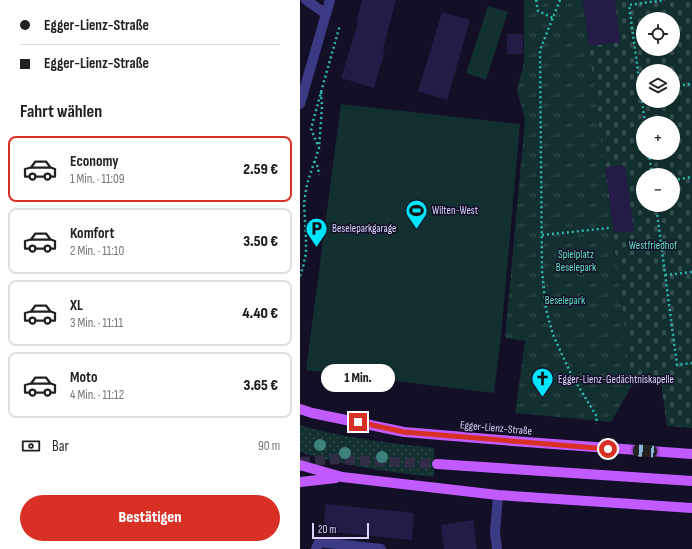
<!DOCTYPE html>
<html lang="de">
<head>
<meta charset="utf-8">
<style>
	body { margin:0; font-family:"Sofia Sans Condensed",sans-serif; background:#f2f2f2; color:#202124; height:100vh; display:flex; flex-direction:column; font-size:15px; white-space:nowrap }
	* { box-sizing:border-box; margin:0 }
	p { font-size:13px; color:#757577 }
	.icon { flex:none; width:22px; height:22px; fill:none; stroke:currentColor; stroke-width:2; stroke-linecap:round; stroke-linejoin:round }
	.map { position:relative; flex:1; overflow:hidden }
	.side { display:flex; flex-direction:column; background:#fff; width:300px }
	.side>* { flex:none }
	.guide { display:grid; align-content:center; height:88px; padding:0 20px; background:#fff }
	.controls { position:absolute; left:336px; top:12px; display:grid; gap:8px }
	.controls a { display:grid; place-items:center; width:44px; height:44px; border-radius:50%; background:#fff; box-shadow:0 4px 16px #0002; font-size:20px }
	.scale { position:absolute; left:12px; bottom:10px; width:57px; box-sizing:border-box; padding-left:4px; border:2px solid #d9d4ff; border-top:0; font-size:11px; line-height:14px; white-space:nowrap; color:#d9d4ff; -webkit-text-stroke:3px #130f26; paint-order:stroke }
	.end { position:absolute; width:18px; height:18px; margin:-9px; border:5px solid #d93025; background:#fff; box-shadow:0 0 0 2px #fff }
	.from { border-radius:50% }
	.bubble { position:absolute; height:28px; border-radius:14px; background:#fff; box-shadow:0 4px 16px #0002; font-size:13px; font-weight:800; line-height:28px; text-align:center }
	.car { position:absolute; width:12px; height:24px; margin:-12px -6px; border-radius:5px; box-shadow:0 0 3px 1px #0007; background:linear-gradient(#222 24%,#8ab4d8 0 40%,#222 0 76%,#8ab4d8 0 86%,#222 0) }
	.guide b { display:flex; align-items:center; gap:14px; height:38px; font-size:15px }
	.guide b+b { border-top:1px solid #e0e0e0 }
	.guide i { width:10px; height:10px; background:#202124 }
	ul { padding:0; list-style:none }
	li { display:flex; align-items:center; gap:12px; height:66px; margin:0 8px 6px; padding:0 12px; border:2px solid #e0e0e0; border-radius:8px }
	li div { flex:1 }
	li b { display:block; font-size:15px }
	li em { font-style:normal; font-weight:800 }
	li.selected { border-color:#d93025 }
	li>.icon { width:36px; height:36px; stroke-width:1.5 }
	h2 { padding:0 20px; font-size:18px; line-height:48px }
	.pay { display:flex; align-items:center; gap:10px; height:44px; padding:0 20px; font-size:15px }
	.pay p { margin-inline-start:auto }
	.button { display:flex; gap:8px; margin-top:auto; padding:8px 20px }
	.button a { flex:1; height:46px; border-radius:24px; background:#d93025; color:#fff; font-size:16px; font-weight:800; line-height:46px; text-align:center }
	main { display:flex; flex:1; min-height:0 }
	.map>svg:first-child { display:block }
	.grass { fill:url(#grass-dots) }
	.cemetery { fill:url(#cemetery-stones); fill-rule:evenodd }
	.park { fill:url(#park-tufts) }
	.garden { fill:#12302f }
	.building { fill:#241b47 }
	.lines { fill:none; stroke-linecap:round; stroke-linejoin:round }
	.primary-tunnel { stroke:#312d47; stroke-width:10; stroke-dasharray:10 5; stroke-linecap:butt }
	.path { stroke:#2fb8b0; stroke-width:2.5; stroke-dasharray:2 3; stroke-linecap:butt }
	.service { stroke:#3d3a85; stroke-width:10 }
	.minor { stroke:#3d3a85; stroke-width:10 }
	.primary { stroke:#c25bff; stroke-width:10 }
	.tree { fill:#3d827b }
	.route { stroke:#d93025; stroke-width:5 }
	.labels { text-anchor:middle; dominant-baseline:central; stroke-width:3; stroke-linejoin:round; paint-order:stroke }
	.poi-label { font-size:11px; fill:#d9d4ff; stroke:#130f26; text-anchor:start }
	.park-label { font-size:11px; fill:#5fe0c0; stroke:#130f26 }
	.street-label { font-size:11px; fill:#d9d4ff; stroke:#130f26 }
</style>
</head>
<body>
<main>
<section class="side">
<div class="guide">
<b><i class="from"></i>Egger-Lienz-Straße</b>
<b><i></i>Egger-Lienz-Straße</b>
</div>
<h2>Fahrt wählen</h2>
<ul>
<li class="selected"><svg class="icon" aria-label="car" viewBox="0 0 24 24"><path d="M5 17H2v-5l4-1 3-4h7l3 4 3 1v5h-3M9 17h6M6 11h13"/><circle cx="7" cy="17" r="2"/><circle cx="17" cy="17" r="2"/></svg><div><b>Economy</b><p>1 Min. · 11:09</p></div><em>2.59 €</em></li>
<li><svg class="icon" aria-label="car" viewBox="0 0 24 24"><path d="M5 17H2v-5l4-1 3-4h7l3 4 3 1v5h-3M9 17h6M6 11h13"/><circle cx="7" cy="17" r="2"/><circle cx="17" cy="17" r="2"/></svg><div><b>Komfort</b><p>2 Min. · 11:10</p></div><em>3.50 €</em></li>
<li><svg class="icon" aria-label="car" viewBox="0 0 24 24"><path d="M5 17H2v-5l4-1 3-4h7l3 4 3 1v5h-3M9 17h6M6 11h13"/><circle cx="7" cy="17" r="2"/><circle cx="17" cy="17" r="2"/></svg><div><b>XL</b><p>3 Min. · 11:11</p></div><em>4.40 €</em></li>
<li><svg class="icon" aria-label="car" viewBox="0 0 24 24"><path d="M5 17H2v-5l4-1 3-4h7l3 4 3 1v5h-3M9 17h6M6 11h13"/><circle cx="7" cy="17" r="2"/><circle cx="17" cy="17" r="2"/></svg><div><b>Moto</b><p>4 Min. · 11:12</p></div><em>3.65 €</em></li>
</ul>
<div class="pay"><svg class="icon" aria-label="cash" viewBox="0 0 24 24"><path d="M3 7h18v10H3z"/><circle cx="12" cy="12" r="2"/></svg>Bar<p>90 m</p></div>
<div class="button"><a>Bestätigen</a></div>
</section>
<div class="map">
<svg width="392" height="549" viewBox="0 0 392 549">
	<defs>
		<pattern id="grass-dots" width="8" height="8" patternUnits="userSpaceOnUse"><rect width="8" height="8" fill="#12302f"/><path d="M2 2h.1M6 6h.1" fill="none" stroke="#344d4e" stroke-width="1.8" stroke-linecap="round"/></pattern>
		<pattern id="cemetery-stones" width="16" height="16" patternUnits="userSpaceOnUse"><rect width="16" height="16" fill="#12302f"/><path d="M2 7V4a2 2 0 0 1 4 0v3zM10 15v-3a2 2 0 0 1 4 0v3z" fill="#344d4e"/></pattern>
		<pattern id="park-tufts" width="24" height="20" patternUnits="userSpaceOnUse"><rect width="24" height="20" fill="#12302f"/><path d="M3 7l-1-3M5 7V3M7 7l1-3M15 17l-1-3M17 17v-4M19 17l1-3" fill="none" stroke="#344d4e"/></pattern>
	</defs>
	<rect width="100%" height="100%" fill="#130f26"/>
	<path class="grass" d="M0,425c43,13 90,18 134,23v29c-45,-5 -91,-11 -134,-25z"/>
	<path class="cemetery" d="M283,0h109v428l-25,-2 -6,-44 -29,3zM343,19h30v30h-30zM343,71h30v30h-30zM343,123h30v30h-30zM343,175h30v30h-30z"/>
	<path class="park" d="M224,0h59l49,385 -21,37 -96,-9 10,-72 -20,-3 20,-219 -8,-29 7,-28z"/>
	<g class="garden">
		<path d="M188,6l20,6 -22,68 -20,-7z"/>
		<path d="M41,104l179,20 -19,213 -7,56 -188,-23z"/>
	</g>
	<g class="building">
		<path d="M62,0h34l-13,49 2,1 -11,38 -33,-10 17,-55h-2z"/>
		<path d="M283,0h32l5,42 -31,4z"/>
		<path d="M142,12l28,8 -23,80 -29,-9z"/>
		<rect x="207" y="34" width="16" height="20"/>
		<path d="M325,165l9,66 -20,2 -9,-66z"/>
		<path d="M26,504l88,9 -2,27 -89,-9z"/>
		<path d="M173,520l4,29h-33l-3,-24z"/>
	</g>
	<g class="lines">
		<path class="primary-tunnel" d="M0,462l37,-3 100,5"/>
		<g class="path">
			<path d="M236,0l2,11 15,7"/>
			<path d="M260,0l-20,50 2,221 4,38 7,26 18,39 26,43 -1,7"/>
			<path d="M373,86l19,-2"/>
			<path d="M21,92l19,-67"/>
			<path d="M345,123l-16,-118 36,-5"/>
			<path d="M349,153l3,22"/>
			<path d="M14,161l4,6 1,8"/>
			<path d="M373,180l19,-3"/>
			<path d="M356,205l21,160 15,-2"/>
			<path d="M242,235l67,-7"/>
			<path d="M365,275l27,-3"/>
			<path d="M0,276l3,-9 3,-14v-16l-2,-34 3,-19 12,-36 3,-41 -1,-15 -10,37 8,19"/>
		</g>
		<path class="service" d="M16,549l3,-7 62,7"/>
		<g class="minor">
			<path d="M6,0l20,14"/>
			<path d="M0,104l30,-104"/>
			<path d="M197,549l-2,-17 3,-37"/>
		</g>
		<g class="primary">
			<path d="M0,409l12,4 92,19 108,9 180,13"/>
			<path d="M137,464l255,17"/>
			<path d="M0,465l42,12 156,18 194,13"/>
			<path d="M0,482l36,-4"/>
		</g>
	</g>
	<g class="tree">
		<circle cx="20" cy="445" r="6"/>
		<circle cx="45" cy="453" r="6"/>
		<circle cx="82" cy="457" r="6"/>
	</g>
	<g class="lines">
		<path class="route" d="M58,422l46,10 204,17"/>
	</g>
	<defs>
		<symbol id="stadium-pin" viewBox="-11 -11 22 30"><path d="M0 17L-7.5 6A9.5 9.5 0 1 1 7.5 6Z" fill="#00e5ff" stroke="#130f26"/><path d="M0-5a6.5 5 0 1 0 0 10a6.5 5 0 1 0 0-10ZM-3.5-1.8h7v3.6h-7Z" fill="#111"/></symbol>
		<symbol id="parking-pin" viewBox="-11 -11 22 30"><path d="M0 17L-7.5 6A9.5 9.5 0 1 1 7.5 6Z" fill="#00e5ff" stroke="#130f26"/><path d="M-3.5-5.5H1a3.5 3.5 0 0 1 0 7H-1V5.5H-3.5ZM-1-3.4V-.6H.8a1.4 1.4 0 0 0 0-2.8Z" fill="#111"/></symbol>
		<symbol id="church-pin" viewBox="-11 -11 22 30"><path d="M0 17L-7.5 6A9.5 9.5 0 1 1 7.5 6Z" fill="#00e5ff" stroke="#130f26"/><path d="M-1.2-6h2.4v3.5h3.3v2.4h-3.3V6h-2.4V-.1h-3.3v-2.4h3.3Z" fill="#111"/></symbol>
	</defs>
	<g fill-rule="evenodd">
		<use href="#stadium-pin" x="104" y="198" width="25" height="34"/>
		<use href="#parking-pin" x="4" y="216" width="25" height="34"/>
		<use href="#church-pin" x="230" y="366" width="25" height="34"/>
	</g>
	<g class="labels">
		<g class="poi-label">
			<text x="132" y="210">Wilten-West</text>
			<text x="32" y="228">Beseleparkgarage</text>
			<text x="258" y="379">Egger-Lienz-Gedächtniskapelle</text>
		</g>
		<g class="park-label">
			<text x="353" y="245">Westfriedhof</text>
			<text x="276" y="254">Spielplatz<tspan x="276" dy="13">Beselepark</tspan></text>
			<text x="265" y="300">Beselepark</text>
		</g>
		<g class="street-label">
			<text transform="translate(196 428) rotate(5)">Egger-Lienz-Straße</text>
		</g>
	</g>
</svg>
<div class="controls">
<a><svg class="icon" aria-label="locate" viewBox="0 0 24 24"><circle cx="12" cy="12" r="6"/><path d="M12 2v4M12 18v4M2 12h4M18 12h4"/></svg></a>
<a><svg class="icon" aria-label="layers" viewBox="0 0 24 24"><path d="M12 4l9 5-9 5-9-5zM3 14l9 5 9-5"/></svg></a>
<a>+</a>
<a>−</a>
</div>
<div class="scale">20 m</div>
<i class="end from" style="left:308px;top:449px"></i>
<i class="end" style="left:58px;top:422px"></i>
<div class="bubble" style="left:21px;top:364px;width:74px">1 Min.</div>
<i class="car" style="left:345px;top:451px;rotate:274deg"></i>
</div>
</main>
</body>
</html>
